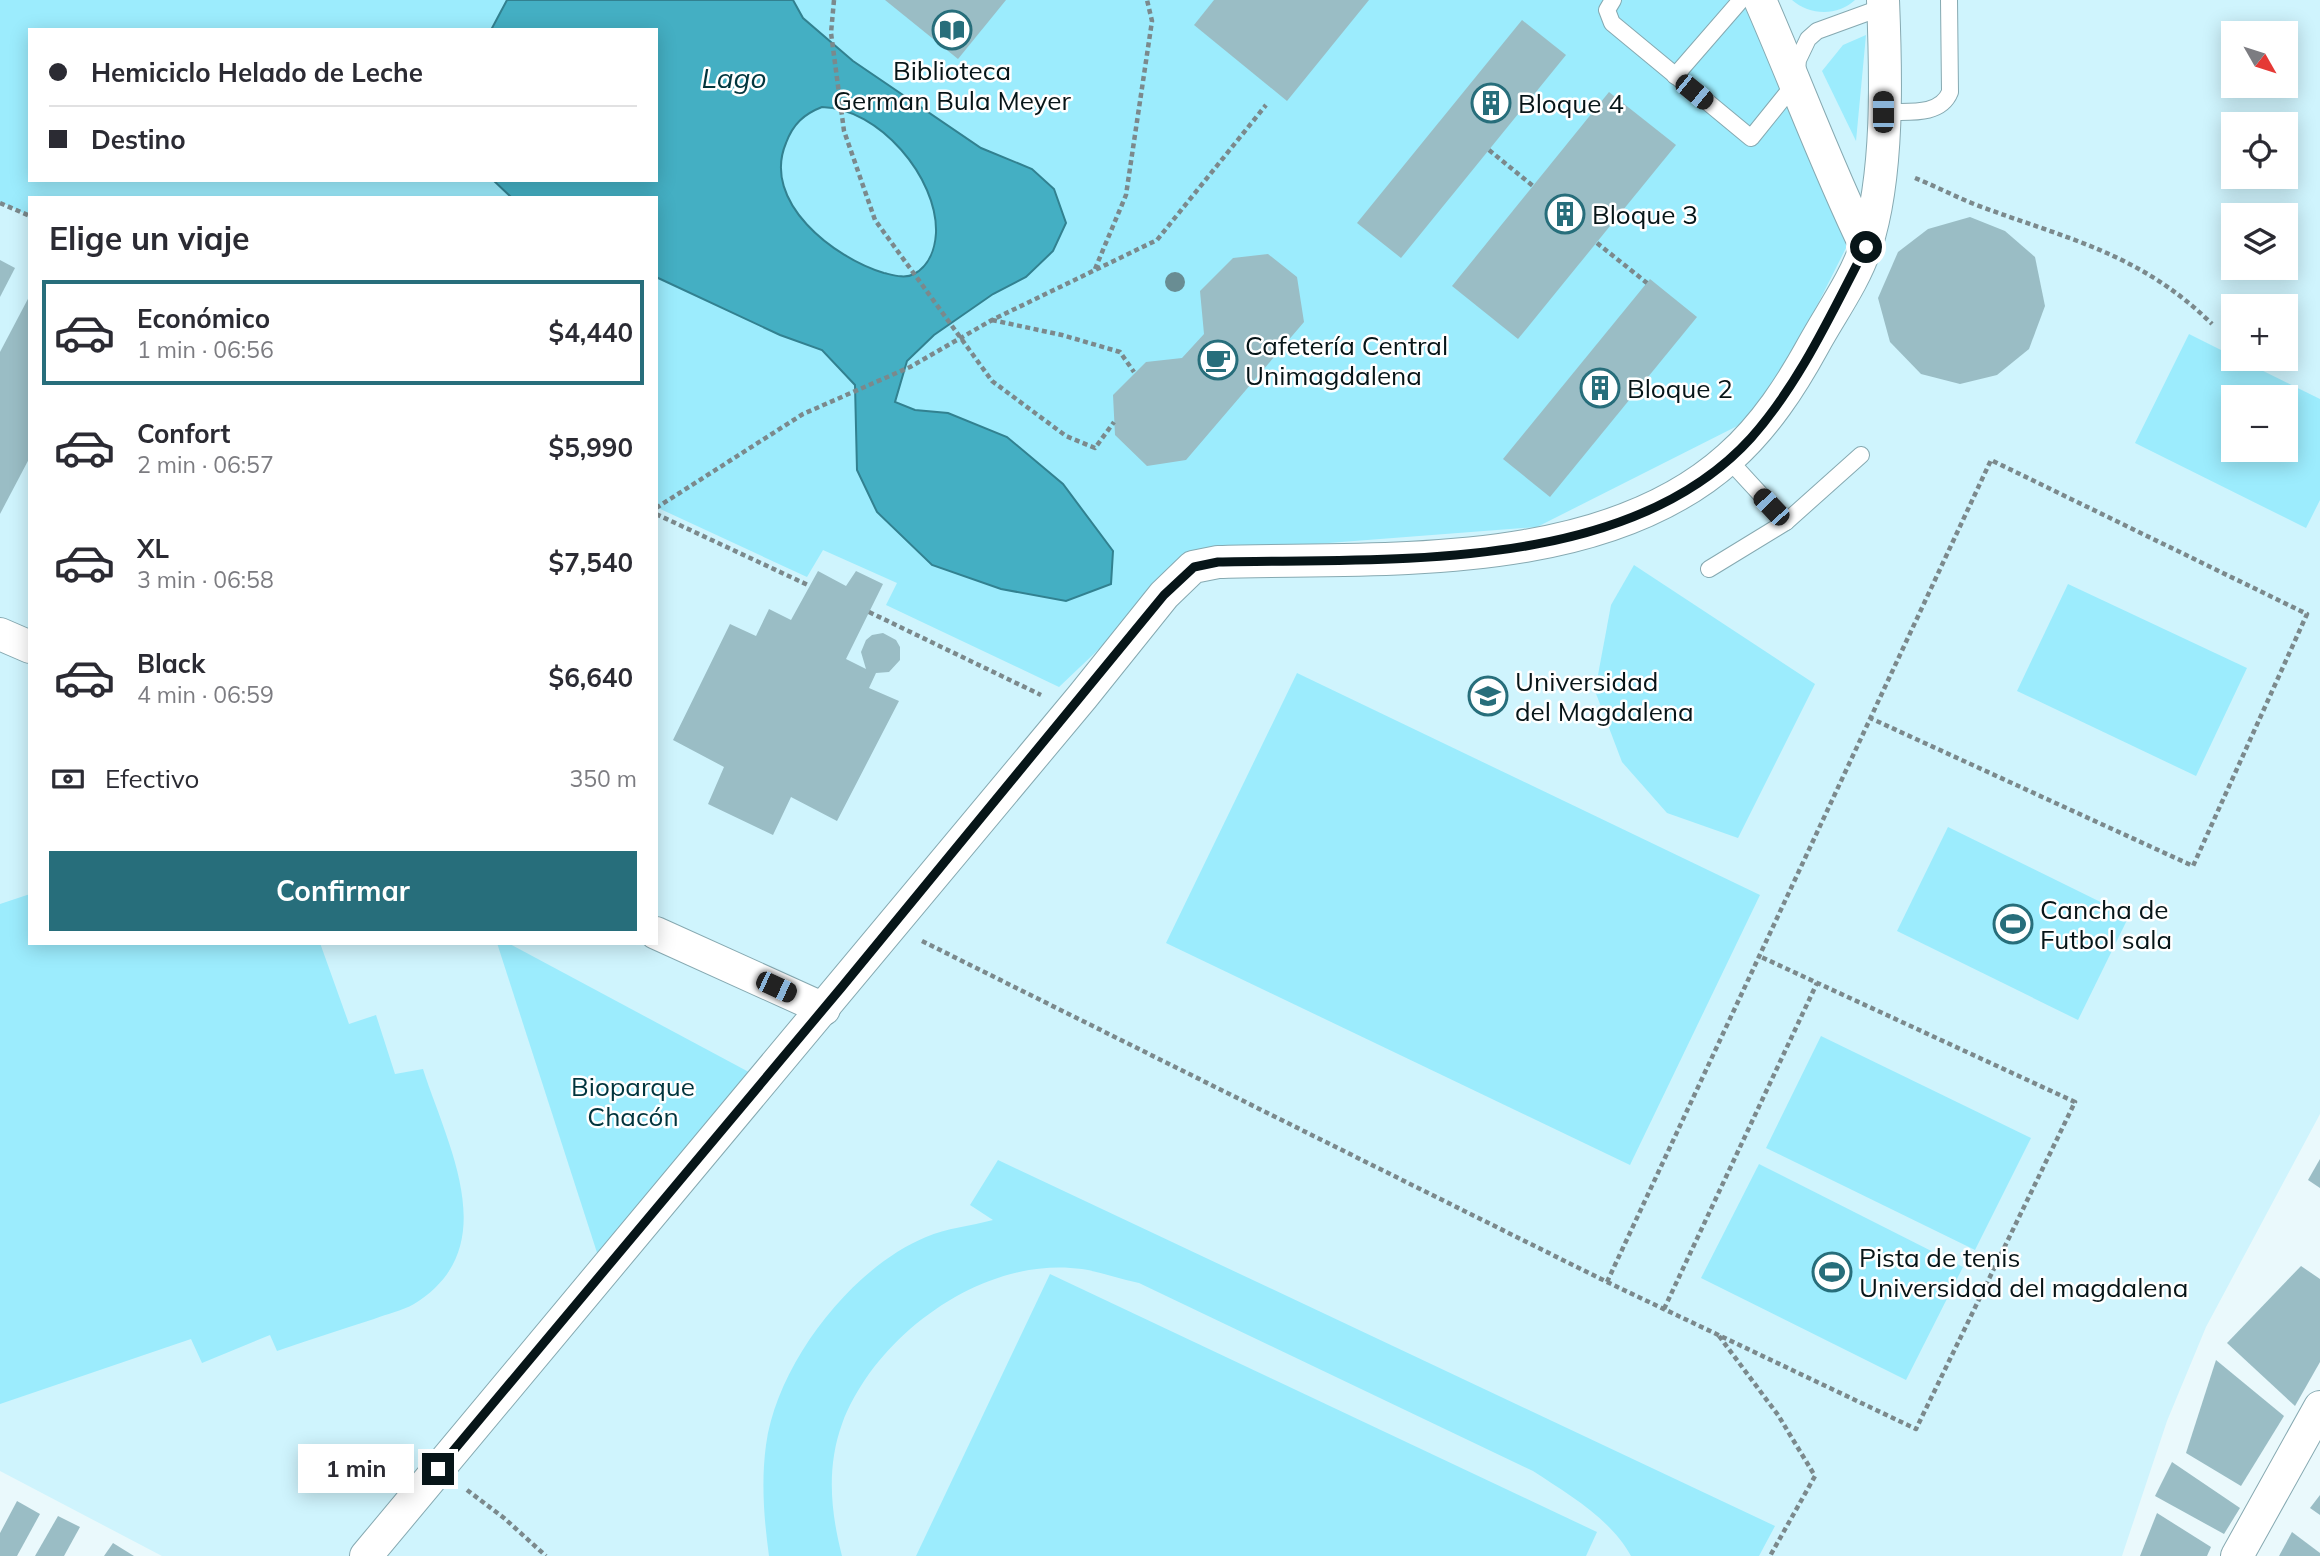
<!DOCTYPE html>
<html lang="es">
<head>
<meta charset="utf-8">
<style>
	body { margin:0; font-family:Mulish,sans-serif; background:#f7f7f7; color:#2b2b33; height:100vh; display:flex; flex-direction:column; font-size:26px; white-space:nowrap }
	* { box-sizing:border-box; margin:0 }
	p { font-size:23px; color:#7c7c81 }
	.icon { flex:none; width:38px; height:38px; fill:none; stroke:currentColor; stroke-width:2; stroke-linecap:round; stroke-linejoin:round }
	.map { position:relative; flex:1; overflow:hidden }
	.drawer { position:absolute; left:28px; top:196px; width:630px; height:749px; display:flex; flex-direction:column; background:#fff; border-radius:0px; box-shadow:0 4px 18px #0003 }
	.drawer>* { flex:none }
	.banner { position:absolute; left:28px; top:28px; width:630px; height:154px; border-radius:0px; box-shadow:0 4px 18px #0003; display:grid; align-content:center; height:154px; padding:0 21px; background:#fff }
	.needle { width:46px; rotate:129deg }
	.controls { position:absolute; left:2221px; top:21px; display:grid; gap:14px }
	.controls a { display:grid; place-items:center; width:77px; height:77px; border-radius:0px; background:#fff; box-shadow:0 4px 18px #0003; font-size:35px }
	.end { position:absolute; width:32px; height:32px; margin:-16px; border:9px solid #071518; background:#fff; box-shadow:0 0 0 4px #fff }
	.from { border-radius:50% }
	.bubble { position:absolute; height:49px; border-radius:0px; background:#fff; box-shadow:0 4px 18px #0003; font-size:23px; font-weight:700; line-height:49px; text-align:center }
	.car { position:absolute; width:21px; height:42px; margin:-21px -10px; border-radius:9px; box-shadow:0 0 5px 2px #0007; background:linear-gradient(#222 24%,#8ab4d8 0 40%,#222 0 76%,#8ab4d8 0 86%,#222 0) }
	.banner b { display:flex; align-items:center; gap:24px; height:66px; font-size:26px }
	.banner b+b { border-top:2px solid #e1e1e2 }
	.banner i { width:18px; height:18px; background:#2b2b33 }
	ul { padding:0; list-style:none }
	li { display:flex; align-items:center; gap:21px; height:105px; margin:0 14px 10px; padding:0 7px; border:4px solid transparent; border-radius:0px }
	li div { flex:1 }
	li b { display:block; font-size:26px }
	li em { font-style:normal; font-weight:700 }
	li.active { border-color:#276e7b }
	li>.icon { width:63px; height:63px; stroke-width:1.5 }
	h2 { padding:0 21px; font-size:32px; line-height:84px }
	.pay { display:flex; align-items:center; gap:18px; height:77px; padding:0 21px; font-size:26px }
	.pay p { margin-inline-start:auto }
	.primary-button { display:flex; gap:14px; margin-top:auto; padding:14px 21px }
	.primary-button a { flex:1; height:80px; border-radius:0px; background:#276e7b; color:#fff; font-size:28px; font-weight:700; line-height:80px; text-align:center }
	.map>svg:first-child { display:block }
	.built { fill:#cff4fd; fill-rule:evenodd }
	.green { fill:#9cecfd; fill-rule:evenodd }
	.water { fill:#44afc3; stroke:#328190; stroke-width:2; fill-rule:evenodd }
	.building { fill:#9abdc5 }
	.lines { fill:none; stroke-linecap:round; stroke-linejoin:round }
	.lane-casing { stroke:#86a9b1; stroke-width:18 }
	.street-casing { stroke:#86a9b1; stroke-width:34 }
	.path { stroke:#7b898c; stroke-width:4.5; stroke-dasharray:5 3.5; stroke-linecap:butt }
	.lane { stroke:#fff; stroke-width:16 }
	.street { stroke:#fff; stroke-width:32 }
	.tree { fill:#698d93 }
	.route { stroke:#071518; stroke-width:9 }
	.labels { text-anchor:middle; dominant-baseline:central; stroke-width:5; stroke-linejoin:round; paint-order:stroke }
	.poi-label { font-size:26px; fill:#071518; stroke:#fff; text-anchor:start }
	.park-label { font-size:26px; fill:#00343d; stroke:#fff }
	.water-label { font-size:28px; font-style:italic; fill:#01353d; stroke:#fff }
</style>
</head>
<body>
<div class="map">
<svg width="2320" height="1556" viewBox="0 0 2320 1556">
	<rect width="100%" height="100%" fill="#eaf9fc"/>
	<path class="built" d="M0,0h2320v1114l-114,213 -39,94 -45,135h-1960l-162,-85zM30,30h626v150h-626zM2233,33h53v53h-53zM2233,124h53v53h-53zM30,198h626v745h-626zM2233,215h53v53h-53zM2233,306h53v53h-53zM2233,397h53v53h-53z"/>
	<g class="green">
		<path d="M0,0h1776l75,238 -88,175 -226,114 -337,26 -141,134 -173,-82 11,-22 -74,-33 -16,27 -151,-70v-309h-626v18l-30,-14zM30,30h626v150h-626z"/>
		<path d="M1792,0h63c-17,16 -45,16 -63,0z"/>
		<path d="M1866,35l-10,106 -34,-70 21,-26z"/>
		<path d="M2189,334l44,22v3h6l81,40v101l-14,28 -171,-85zM2233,397h53v53h-53z"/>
		<path d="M1634,565l181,119 -77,154 -71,-25 -45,-51 -27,-71 16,-86z"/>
		<path d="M2068,584l179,84 -51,108 -179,-85z"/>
		<path d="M1297,673l463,222 -130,270 -464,-222z"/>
		<path d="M1948,827l181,89 -51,104 -181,-89z"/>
		<path d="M30,894v49h290l29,81 27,-9 19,59 28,-5c25,78 82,179 -9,235 -12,7 -28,10 -40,15 -32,10 -65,21 -97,32l-7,-16 -68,28 -11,-24 -191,65v-500z"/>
		<path d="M497,943h11l252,135 -159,187z"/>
		<path d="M1821,1036l210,102 -56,112 -209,-102z"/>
		<path d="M998,1160l777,366 -16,30h-128c-20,-37 -63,-62 -98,-85l-394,-188c-19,-4 -38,-11 -57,-14 -98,-14 -207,66 -240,155 -16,44 -11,89 0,132h-73c-5,-37 -8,-74 -3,-111 11,-81 85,-177 160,-208 20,-9 45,-11 67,-17l-23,-15z"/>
		<path d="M1759,1164l204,103 -57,113 -205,-102z"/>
		<path d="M1050,1274l547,258 -11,24h-670z"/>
	</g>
	<path class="water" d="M507,0h286l10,18 50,43 128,87 51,21 22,20 12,34 -13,28 -27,26 -33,17 -59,41 -27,26 -12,41 20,8 33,3 59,24 56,47 50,67 -2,33 -45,17 -65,-12 -69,-24 -55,-53 -20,-42 -2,-85 -33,-35 -42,-15 -124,-58v-79h-144l-19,-18h163v-150h-165zM822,107c57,1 116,71 114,126 -1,16 -7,33 -22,41 -9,5 -21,1 -30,-1 -50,-15 -123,-71 -98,-130 7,-19 18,-29 36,-36z"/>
	<g class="building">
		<path d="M885,0h121l-48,59z"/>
		<path d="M1214,0h155l-82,101 -93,-76z"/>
		<path d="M1522,20l44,35 -165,203 -44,-35z"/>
		<path d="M1609,92l67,53 -158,194 -66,-53z"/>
		<path d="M1970,217l35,14 30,26 10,49 -16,43 -32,26 -37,9 -39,-10 -31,-32 -12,-44 20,-46 30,-23z"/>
		<path d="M1268,254l29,23 7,45 -118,138 -39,6 -32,-31 -2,-40 33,-33 36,-4 22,-24 -4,-43 33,-33z"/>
		<path d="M0,260l15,8 -15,29z"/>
		<path d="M1650,279l47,38 -147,180 -47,-38z"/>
		<path d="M30,295v162l-30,57v-162z"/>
		<path d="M818,571l28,15 10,-15 27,13 -37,75 20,10 -5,-17 5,-12 6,-5 11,-2 13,7 4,7v13l-11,12 -13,1 -7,15 30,13 -62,120 -46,-24 -18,38 -65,-31 16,-37 -51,-27 57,-116 26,12 13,-27 22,11z"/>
		<path d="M2320,1159v29l-12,-8z"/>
		<path d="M2301,1266l19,13v83l-25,44 -68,-63z"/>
		<path d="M2216,1360l68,56 -43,70 -55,-33z"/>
		<path d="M2172,1462l68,46 -16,26 -69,-38z"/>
		<path d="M2320,1495v20l-10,-7z"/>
		<path d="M17,1501l23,13 -23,42h-17v-23z"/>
		<path d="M2157,1513l54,34 -4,9h-67z"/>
		<path d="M58,1516l22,11 -16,29h-29z"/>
		<path d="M2292,1532l28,21v3h-41z"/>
		<path d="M113,1543l21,13h-30z"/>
	</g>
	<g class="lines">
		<defs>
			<g id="lane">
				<path d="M1613,0l-6,10 5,13 139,115 45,-56 2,-22 10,-21 9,-8 66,-24"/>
				<path d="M1675,76l66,-76"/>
				<path d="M1883,112c23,-1 57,5 67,-20l-1,-92"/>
				<path d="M1728,459l58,63"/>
				<path d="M1709,569l77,-47 75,-67"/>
			</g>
			<g id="street">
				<path d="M1760,0c36,82 67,167 106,247"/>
				<path d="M0,634l30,13"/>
				<path d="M656,933l168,76"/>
				<path d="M366,1556l717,-860 81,-101 29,-28 25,-5c162,-5 382,12 511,-104 36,-32 62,-72 85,-114 17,-31 41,-64 52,-98 23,-70 20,-172 17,-246"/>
				<path d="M2237,1556l83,-149"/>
			</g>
		</defs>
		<use href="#lane" class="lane-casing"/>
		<use href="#street" class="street-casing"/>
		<g class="path">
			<path d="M834,0l-3,33 13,98 31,89 117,161 74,55 29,12 19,-26"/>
			<path d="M1489,150l44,36"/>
			<path d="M1915,178c20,8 39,18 59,26 92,35 165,48 238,120"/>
			<path d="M0,203l30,13"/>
			<path d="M1597,243l50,40"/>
			<path d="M1095,269l31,-74 26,-174 -5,-21"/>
			<path d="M992,320l70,15 58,17 14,20"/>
			<path d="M656,508l147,-94 107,-47 82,-47 165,-80 109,-135"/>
			<path d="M656,514l154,72"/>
			<path d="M869,612l172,83"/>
			<path d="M922,941l685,341 309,147 159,-327 -316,-146"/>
			<path d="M1607,1282l384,-822 316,154 -114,252 -323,-148"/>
			<path d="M1664,1309l153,-326"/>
			<path d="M1719,1336l59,79 37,61 -45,80"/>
			<path d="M467,1490l37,28 42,38"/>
		</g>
		<use href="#lane" class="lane"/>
		<use href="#street" class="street"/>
	</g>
	<circle class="tree" cx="1175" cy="282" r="10"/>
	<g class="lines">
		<path class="route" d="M438,1469l403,-481 323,-393 30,-28 24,-5c168,-4 409,13 533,-124 49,-55 81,-126 115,-191"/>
	</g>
	<defs>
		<symbol id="library-ring" viewBox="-11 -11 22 22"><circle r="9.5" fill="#fff" stroke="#276e7b" stroke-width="1.5"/><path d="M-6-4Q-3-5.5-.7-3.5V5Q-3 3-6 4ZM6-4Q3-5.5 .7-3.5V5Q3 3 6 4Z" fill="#276e7b"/></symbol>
		<symbol id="building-ring" viewBox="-11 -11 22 22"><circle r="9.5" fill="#fff" stroke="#276e7b" stroke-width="1.5"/><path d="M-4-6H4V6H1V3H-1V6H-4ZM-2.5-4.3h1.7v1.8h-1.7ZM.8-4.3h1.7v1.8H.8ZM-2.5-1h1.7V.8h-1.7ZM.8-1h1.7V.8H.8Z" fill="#276e7b"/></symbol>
		<symbol id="cafe-ring" viewBox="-11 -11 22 22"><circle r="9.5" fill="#fff" stroke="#276e7b" stroke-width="1.5"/><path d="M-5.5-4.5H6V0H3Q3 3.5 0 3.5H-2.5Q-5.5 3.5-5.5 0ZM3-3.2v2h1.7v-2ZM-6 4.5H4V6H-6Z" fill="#276e7b"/></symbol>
		<symbol id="university-ring" viewBox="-11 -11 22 22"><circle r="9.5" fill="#fff" stroke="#276e7b" stroke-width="1.5"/><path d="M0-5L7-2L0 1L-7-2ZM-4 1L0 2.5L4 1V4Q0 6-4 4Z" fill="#276e7b"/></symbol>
		<symbol id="stadium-ring" viewBox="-11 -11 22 22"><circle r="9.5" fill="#fff" stroke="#276e7b" stroke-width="1.5"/><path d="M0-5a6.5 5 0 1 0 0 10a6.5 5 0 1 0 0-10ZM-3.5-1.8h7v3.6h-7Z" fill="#276e7b"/></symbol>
	</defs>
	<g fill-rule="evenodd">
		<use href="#library-ring" x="930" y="8" width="44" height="44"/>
		<use href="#building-ring" x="1469" y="81" width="44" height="44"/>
		<use href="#building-ring" x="1543" y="192" width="44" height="44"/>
		<use href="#cafe-ring" x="1196" y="338" width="44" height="44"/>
		<use href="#building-ring" x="1578" y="366" width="44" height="44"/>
		<use href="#university-ring" x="1466" y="674" width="44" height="44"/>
		<use href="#stadium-ring" x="1991" y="902" width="44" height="44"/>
		<use href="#stadium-ring" x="1810" y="1250" width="44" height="44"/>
	</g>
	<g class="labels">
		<g class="poi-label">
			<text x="952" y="70" text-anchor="middle">Biblioteca<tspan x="952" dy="30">German Bula Meyer</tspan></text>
			<text x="1518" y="103">Bloque 4</text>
			<text x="1592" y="214">Bloque 3</text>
			<text x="1245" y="345">Cafetería Central<tspan x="1245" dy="30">Unimagdalena</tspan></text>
			<text x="1627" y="388">Bloque 2</text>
			<text x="1515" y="681">Universidad<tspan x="1515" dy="30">del Magdalena</tspan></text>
			<text x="2040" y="909">Cancha de<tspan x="2040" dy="30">Futbol sala</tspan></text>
			<text x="1859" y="1257">Pista de tenis<tspan x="1859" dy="30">Universidad del magdalena</tspan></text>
		</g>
		<g class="park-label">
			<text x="633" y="1086">Bioparque<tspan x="633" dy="30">Chacón</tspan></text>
		</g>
		<g class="water-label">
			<text x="734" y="77">Lago</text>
		</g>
	</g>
</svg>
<div class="controls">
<a><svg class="needle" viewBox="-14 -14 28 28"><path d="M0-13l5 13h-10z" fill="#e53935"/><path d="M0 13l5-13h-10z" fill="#7c7c81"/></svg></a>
<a><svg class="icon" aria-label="locate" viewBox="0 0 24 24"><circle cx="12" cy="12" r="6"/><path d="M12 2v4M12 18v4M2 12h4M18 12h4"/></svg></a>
<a><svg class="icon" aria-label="layers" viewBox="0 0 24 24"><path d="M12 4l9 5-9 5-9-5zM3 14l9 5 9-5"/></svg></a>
<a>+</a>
<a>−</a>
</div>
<i class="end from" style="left:1866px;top:247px"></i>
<i class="end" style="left:438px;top:1469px"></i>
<div class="bubble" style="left:298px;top:1444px;width:116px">1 min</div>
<i class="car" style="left:1694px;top:92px;rotate:129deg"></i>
<i class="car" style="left:1883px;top:112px;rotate:0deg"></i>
<i class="car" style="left:1771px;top:507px;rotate:317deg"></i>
<i class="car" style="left:776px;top:987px;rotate:115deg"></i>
<div class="banner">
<b><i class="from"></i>Hemiciclo Helado de Leche</b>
<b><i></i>Destino</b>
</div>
<section class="drawer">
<h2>Elige un viaje</h2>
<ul>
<li class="active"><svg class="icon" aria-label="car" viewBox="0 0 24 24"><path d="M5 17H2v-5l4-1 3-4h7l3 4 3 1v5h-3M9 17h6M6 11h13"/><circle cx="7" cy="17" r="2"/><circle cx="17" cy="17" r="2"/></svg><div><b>Económico</b><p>1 min · 06:56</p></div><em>$4,440</em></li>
<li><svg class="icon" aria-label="car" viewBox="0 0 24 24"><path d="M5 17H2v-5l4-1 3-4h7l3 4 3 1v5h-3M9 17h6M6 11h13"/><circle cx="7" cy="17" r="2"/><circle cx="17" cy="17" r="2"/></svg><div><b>Confort</b><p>2 min · 06:57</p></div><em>$5,990</em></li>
<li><svg class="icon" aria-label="car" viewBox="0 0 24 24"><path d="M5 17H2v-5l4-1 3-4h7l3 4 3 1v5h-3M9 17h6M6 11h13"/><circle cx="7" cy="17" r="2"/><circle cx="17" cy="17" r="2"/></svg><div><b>XL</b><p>3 min · 06:58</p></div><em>$7,540</em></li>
<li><svg class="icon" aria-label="car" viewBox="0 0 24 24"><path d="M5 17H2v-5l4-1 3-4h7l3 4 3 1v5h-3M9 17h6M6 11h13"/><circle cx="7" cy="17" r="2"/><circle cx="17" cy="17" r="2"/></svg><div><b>Black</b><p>4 min · 06:59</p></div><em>$6,640</em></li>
</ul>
<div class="pay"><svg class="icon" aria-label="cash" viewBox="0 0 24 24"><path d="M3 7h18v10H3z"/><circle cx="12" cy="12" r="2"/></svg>Efectivo<p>350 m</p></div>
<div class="primary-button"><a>Confirmar</a></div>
</section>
</div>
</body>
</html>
